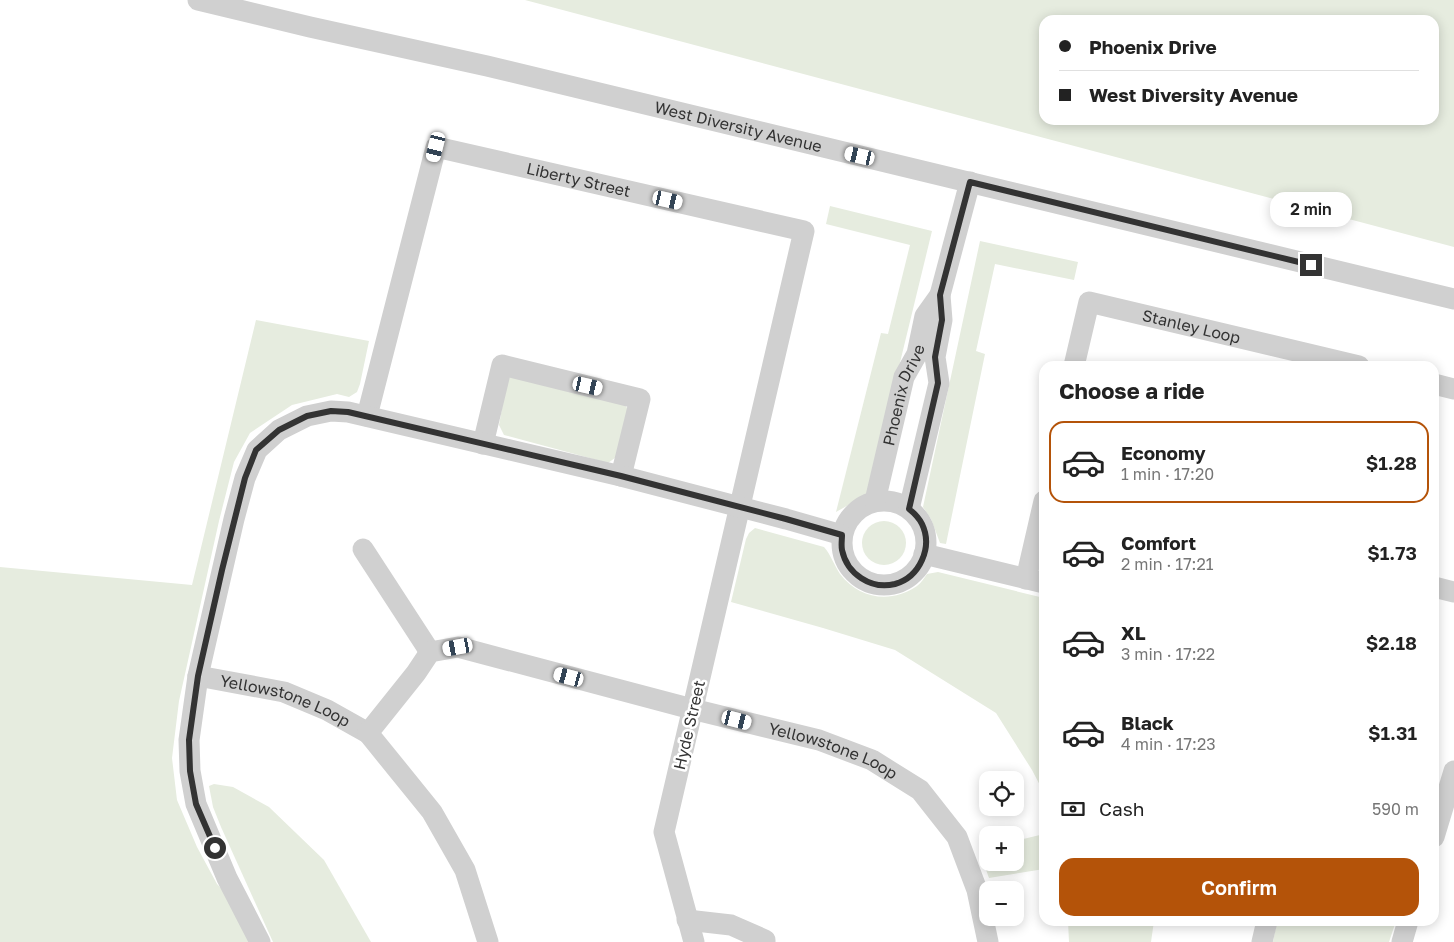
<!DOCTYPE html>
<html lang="en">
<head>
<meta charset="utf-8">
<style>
	body { margin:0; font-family:"Golos Text",sans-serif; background:#f2f2f2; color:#222; height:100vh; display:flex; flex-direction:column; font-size:19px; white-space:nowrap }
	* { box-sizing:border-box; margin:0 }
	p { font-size:16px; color:#767676 }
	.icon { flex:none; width:28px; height:28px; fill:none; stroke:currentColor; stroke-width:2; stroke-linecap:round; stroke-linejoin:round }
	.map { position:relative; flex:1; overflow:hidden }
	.sheet { position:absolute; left:1039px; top:361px; width:400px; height:565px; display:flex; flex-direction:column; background:#fff; border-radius:15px; box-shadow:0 2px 12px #0003 }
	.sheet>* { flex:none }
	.guide { position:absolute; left:1039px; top:15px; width:400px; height:110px; border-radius:15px; box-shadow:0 2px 12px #0003; display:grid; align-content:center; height:110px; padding:0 20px; background:#fff }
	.tools { position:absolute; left:979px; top:771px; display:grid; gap:10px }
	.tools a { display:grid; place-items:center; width:45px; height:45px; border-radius:10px; background:#fff; box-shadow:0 2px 12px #0003; font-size:25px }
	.end { position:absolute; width:22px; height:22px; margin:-11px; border:6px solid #333; background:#fff; box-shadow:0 0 0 2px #fff }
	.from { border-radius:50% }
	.bubble { position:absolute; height:35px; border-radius:15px; background:#fff; box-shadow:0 2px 12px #0003; font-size:16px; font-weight:600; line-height:35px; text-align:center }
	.car { position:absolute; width:15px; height:30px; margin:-15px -8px; border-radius:6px; box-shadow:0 0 4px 1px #0007; background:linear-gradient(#fff 24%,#345 0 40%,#fff 0 76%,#345 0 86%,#fff 0) }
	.guide b { display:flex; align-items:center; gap:18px; height:48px; font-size:19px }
	.guide b+b { border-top:1px solid #e0e0e0 }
	.guide i { width:12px; height:12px; background:#222 }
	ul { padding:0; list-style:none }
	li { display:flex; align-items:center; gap:15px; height:82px; margin:0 10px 8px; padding:0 10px; border:2px solid transparent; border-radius:15px }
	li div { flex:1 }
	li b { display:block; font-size:19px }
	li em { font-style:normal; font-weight:600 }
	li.current { border-color:#b45309 }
	li>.icon { width:45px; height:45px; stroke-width:1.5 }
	h2 { padding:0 20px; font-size:22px; line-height:60px }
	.pay { display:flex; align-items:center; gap:12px; height:55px; padding:0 20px; font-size:19px }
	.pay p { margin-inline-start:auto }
	.action { display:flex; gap:10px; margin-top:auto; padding:10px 20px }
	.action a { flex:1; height:58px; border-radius:15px; background:#b45309; color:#fff; font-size:20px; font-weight:600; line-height:58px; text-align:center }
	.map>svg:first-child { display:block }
	.green { fill:#e6ecdf; fill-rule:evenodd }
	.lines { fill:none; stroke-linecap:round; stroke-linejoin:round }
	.minor { stroke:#d0d0d0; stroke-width:21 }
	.route { stroke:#333; stroke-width:6 }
	.labels { text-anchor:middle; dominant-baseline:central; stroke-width:5; stroke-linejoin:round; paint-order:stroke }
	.street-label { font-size:16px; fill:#333; stroke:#fff }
</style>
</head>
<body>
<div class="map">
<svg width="1454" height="942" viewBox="0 0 1454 942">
	<rect width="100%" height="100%" fill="#fff"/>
	<g class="green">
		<path d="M525,0h929v247zM1044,20h390v100h-390z"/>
		<path d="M830,206l102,25 -64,263 -32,18 45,-179 7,1 22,-89 -84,-21z"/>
		<path d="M980,241l98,21 -4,18 -79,-16 -19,87 9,3 -39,190 -6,-1 -9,-24 -8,-12z"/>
		<path d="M256,320l113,21 -9,43 -3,8 -8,5 -12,-3 -45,11 -42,28 -16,29 -15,59 -40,180 -7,57 5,42 20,47 20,37 6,6 26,52h-249v-375l192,18z"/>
		<path d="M514,374l108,28 7,8 -10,45 -11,8 -104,-28 -5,-10 8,-45z"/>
		<circle cx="884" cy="543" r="22"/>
		<path d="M755,528l69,19c7,8 10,18 16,27 19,25 51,30 77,12 4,-3 7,-8 10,-12l11,-2 106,26v48l-2,22 2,1v124l-12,-23 -36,-57 -101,-63 -72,-22 -92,-26 15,-63 3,-6z"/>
		<path d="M214,784l19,3 36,20 55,53 47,82h-98l-52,-115 -8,-20 -4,-21z"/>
		<path d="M1044,834v35l-55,9 -10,-28 8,-2 1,14h27v-21z"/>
		<path d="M1068,921h86l-3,21h-82z"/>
		<path d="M1277,921h119l-7,21h-116z"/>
	</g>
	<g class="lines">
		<g class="minor">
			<path id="s1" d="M198,0l112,27 177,39 967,233"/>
			<path id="s2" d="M1074,366l15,-64 270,64"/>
			<path d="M1434,384l20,5"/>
			<path id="s3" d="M367,416l69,-269 368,84 -140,601 30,110"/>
			<path d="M483,444l19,-79 138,34 -19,77"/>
			<circle cx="884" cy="543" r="42"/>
			<path id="s4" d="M875,501l29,-124 13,-23 8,-38 15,-21"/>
			<path d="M909,509l30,-126 -4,-26 7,-37 -2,-25 30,-113"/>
			<path d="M363,549l67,103"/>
			<path d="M924,554l120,29"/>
			<path d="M1026,579l18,-78"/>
			<path d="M1434,587l20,5"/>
			<path id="s5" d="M198,676l86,16 43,18 41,23"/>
			<path d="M1434,837l20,-66"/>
			<path d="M687,920l44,5 34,15v2"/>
			<path d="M260,942l-33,-64 -31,-74 -6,-33 -1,-31 9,-64 36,-157 11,-41 12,-28 22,-20 28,-14 24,-5 17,1 273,64 165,43 56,16"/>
			<path id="s6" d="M488,942l-23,-72 -33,-58 -64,-79 48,-60 14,-21 28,-5 234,62 127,31 53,20 48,30 37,47 20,53 11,52"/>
			<path d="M1262,942l5,-21"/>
			<path d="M1402,942l6,-21"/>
		</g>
	</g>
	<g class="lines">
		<path class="route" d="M215,848l-19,-44 -6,-33 -1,-31 9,-64 24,-106 23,-92 11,-28 23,-20 28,-14 24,-5 17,1 273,64 165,43 56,16c0,5 -1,10 0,15 5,24 29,40 53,34 25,-7 38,-37 27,-60 -3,-6 -8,-11 -13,-15l29,-126 -3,-26 7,-37 -2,-25 30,-113 341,83"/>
	</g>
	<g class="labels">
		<g class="street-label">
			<text stroke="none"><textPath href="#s1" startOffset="555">West Diversity Avenue</textPath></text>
			<text stroke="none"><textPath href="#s3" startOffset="424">Liberty Street</textPath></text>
			<text stroke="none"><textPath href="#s2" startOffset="171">Stanley Loop</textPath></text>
			<text stroke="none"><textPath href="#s4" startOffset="110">Phoenix Drive</textPath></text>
			<text stroke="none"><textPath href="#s5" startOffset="91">Yellowstone Loop</textPath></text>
			<text transform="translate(689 725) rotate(-77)">Hyde Street</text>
			<text stroke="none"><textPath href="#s6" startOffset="764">Yellowstone Loop</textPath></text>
		</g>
	</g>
</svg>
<div class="tools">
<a><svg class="icon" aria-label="locate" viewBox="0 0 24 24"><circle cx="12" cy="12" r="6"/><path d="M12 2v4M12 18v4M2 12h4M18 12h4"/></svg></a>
<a>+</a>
<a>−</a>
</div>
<i class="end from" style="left:215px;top:848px"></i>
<i class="end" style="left:1311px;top:265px"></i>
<div class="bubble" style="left:1270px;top:192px;width:82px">2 min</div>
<i class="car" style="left:436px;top:147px;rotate:194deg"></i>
<i class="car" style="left:860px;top:156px;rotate:283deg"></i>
<i class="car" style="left:668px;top:200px;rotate:103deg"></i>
<i class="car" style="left:588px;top:386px;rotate:103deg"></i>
<i class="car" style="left:458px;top:647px;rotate:260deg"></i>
<i class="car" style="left:569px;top:677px;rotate:285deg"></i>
<i class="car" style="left:737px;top:720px;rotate:104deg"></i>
<div class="guide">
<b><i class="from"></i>Phoenix Drive</b>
<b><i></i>West Diversity Avenue</b>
</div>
<section class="sheet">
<h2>Choose a ride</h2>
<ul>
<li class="current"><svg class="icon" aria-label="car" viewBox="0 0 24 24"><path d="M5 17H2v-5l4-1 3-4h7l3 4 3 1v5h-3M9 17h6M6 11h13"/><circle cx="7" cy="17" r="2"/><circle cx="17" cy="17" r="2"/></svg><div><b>Economy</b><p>1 min · 17:20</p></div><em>$1.28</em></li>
<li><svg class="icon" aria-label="car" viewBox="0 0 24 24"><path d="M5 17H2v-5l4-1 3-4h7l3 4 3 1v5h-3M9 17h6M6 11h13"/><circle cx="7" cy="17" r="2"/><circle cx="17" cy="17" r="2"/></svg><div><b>Comfort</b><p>2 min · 17:21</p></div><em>$1.73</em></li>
<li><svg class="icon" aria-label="car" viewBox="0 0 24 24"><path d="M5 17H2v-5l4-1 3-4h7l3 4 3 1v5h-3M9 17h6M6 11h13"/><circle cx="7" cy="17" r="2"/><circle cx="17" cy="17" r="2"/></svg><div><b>XL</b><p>3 min · 17:22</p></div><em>$2.18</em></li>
<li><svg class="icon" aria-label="car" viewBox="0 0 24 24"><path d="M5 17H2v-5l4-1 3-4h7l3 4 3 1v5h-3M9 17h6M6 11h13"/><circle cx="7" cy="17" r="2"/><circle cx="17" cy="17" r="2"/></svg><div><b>Black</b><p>4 min · 17:23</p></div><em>$1.31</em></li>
</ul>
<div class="pay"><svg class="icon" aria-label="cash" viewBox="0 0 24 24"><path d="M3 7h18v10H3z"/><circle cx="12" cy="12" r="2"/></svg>Cash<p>590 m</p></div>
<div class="action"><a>Confirm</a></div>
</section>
</div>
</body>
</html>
